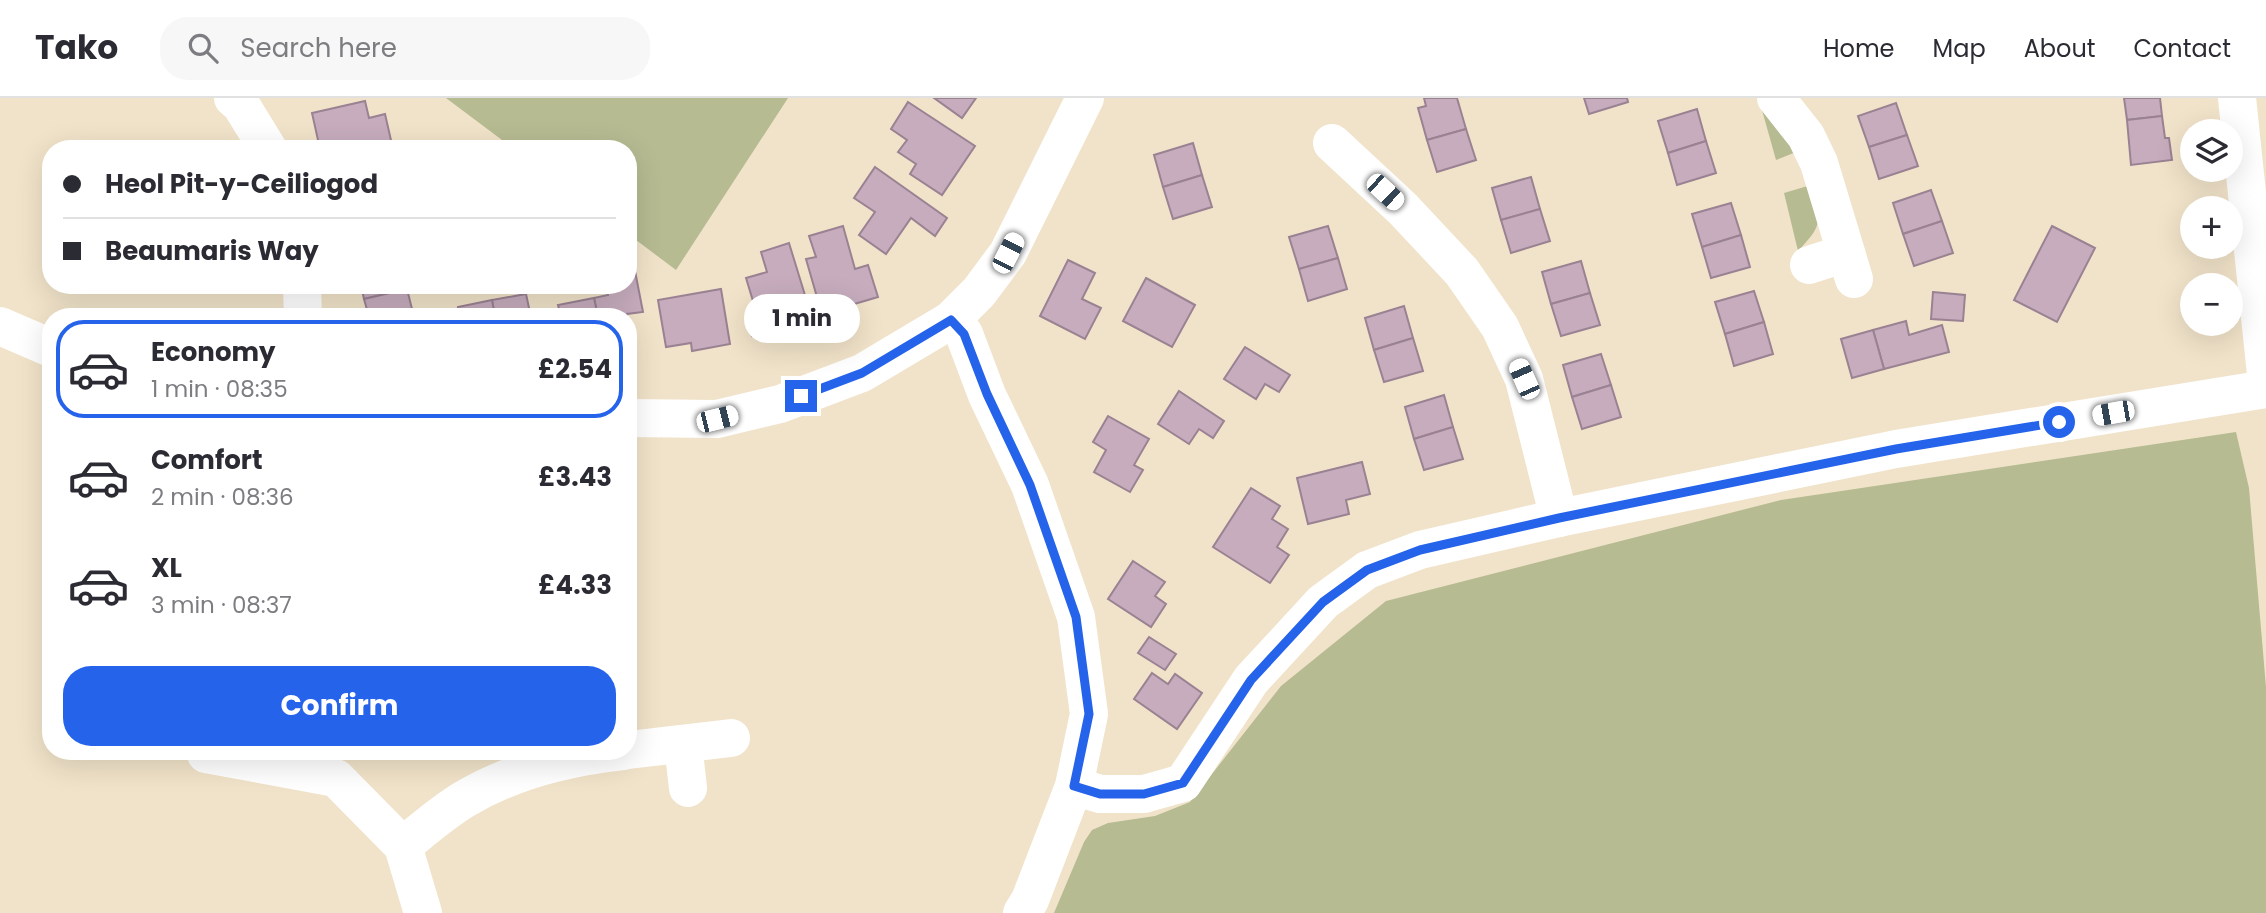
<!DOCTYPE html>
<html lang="en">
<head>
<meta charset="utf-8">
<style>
	body { margin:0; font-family:Poppins,sans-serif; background:#f7f7f7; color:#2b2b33; height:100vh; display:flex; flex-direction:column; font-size:26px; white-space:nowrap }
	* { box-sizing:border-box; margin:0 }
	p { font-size:23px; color:#7c7c81 }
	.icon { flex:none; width:38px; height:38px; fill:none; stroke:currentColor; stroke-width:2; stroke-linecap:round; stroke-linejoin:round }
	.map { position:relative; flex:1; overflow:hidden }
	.drawer { position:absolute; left:42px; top:210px; width:595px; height:452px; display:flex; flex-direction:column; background:#fff; border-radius:28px; box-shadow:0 7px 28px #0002 }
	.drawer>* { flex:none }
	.top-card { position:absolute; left:42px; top:42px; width:595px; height:154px; border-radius:28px; box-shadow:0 7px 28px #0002; display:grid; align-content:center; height:154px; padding:0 21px; background:#fff }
	.controls { position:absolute; left:2180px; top:21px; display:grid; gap:14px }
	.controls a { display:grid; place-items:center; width:63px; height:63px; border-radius:50%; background:#fff; box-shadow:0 7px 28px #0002; font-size:35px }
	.end { position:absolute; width:32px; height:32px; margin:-16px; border:9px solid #2563eb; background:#fff; box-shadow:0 0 0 4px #fff }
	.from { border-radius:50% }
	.bubble { position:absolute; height:49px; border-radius:24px; background:#fff; box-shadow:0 7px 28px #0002; font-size:23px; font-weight:700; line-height:49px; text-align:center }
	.car { position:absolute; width:21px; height:42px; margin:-21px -10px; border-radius:9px; box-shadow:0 0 5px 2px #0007; background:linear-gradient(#fff 24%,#345 0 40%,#fff 0 76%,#345 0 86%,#fff 0) }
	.top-card b { display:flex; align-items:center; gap:24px; height:66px; font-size:26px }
	.top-card b+b { border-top:2px solid #e1e1e2 }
	.top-card i { width:18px; height:18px; background:#2b2b33 }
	ul { padding:12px 0 0; list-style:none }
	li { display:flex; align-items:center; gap:21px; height:98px; margin:0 14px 10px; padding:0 7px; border:4px solid transparent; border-radius:28px }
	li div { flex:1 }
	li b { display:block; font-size:26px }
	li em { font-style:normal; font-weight:700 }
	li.selected { border-color:#2563eb }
	li>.icon { width:63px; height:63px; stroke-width:1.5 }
	.button { display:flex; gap:14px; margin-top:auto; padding:14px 21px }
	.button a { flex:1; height:80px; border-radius:28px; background:#2563eb; color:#fff; font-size:28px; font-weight:700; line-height:80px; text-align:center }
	header { display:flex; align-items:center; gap:42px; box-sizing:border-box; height:98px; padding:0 35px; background:#fff; border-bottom:2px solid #e1e1e2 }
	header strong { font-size:33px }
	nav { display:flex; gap:38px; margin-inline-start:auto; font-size:24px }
	.search { width:490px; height:63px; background:#f7f7f7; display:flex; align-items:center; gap:18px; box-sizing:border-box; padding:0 24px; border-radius:28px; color:#7c7c81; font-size:26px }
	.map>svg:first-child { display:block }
	.green { fill:#b6bb92 }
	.building { fill:#c6acbd; stroke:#9a8293; stroke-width:2 }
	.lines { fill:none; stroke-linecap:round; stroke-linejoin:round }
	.street { stroke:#fff; stroke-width:38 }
	.secondary { stroke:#fff; stroke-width:38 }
	.route { stroke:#2563eb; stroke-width:9 }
</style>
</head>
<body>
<header>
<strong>Tako</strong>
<div class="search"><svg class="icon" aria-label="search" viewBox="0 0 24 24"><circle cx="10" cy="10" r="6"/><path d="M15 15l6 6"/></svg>Search here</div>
<nav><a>Home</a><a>Map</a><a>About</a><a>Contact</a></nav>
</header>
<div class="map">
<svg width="2266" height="815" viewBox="0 0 2266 815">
	<rect width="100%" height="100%" fill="#f1e3c9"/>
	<g class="green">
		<path d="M446,0h342l-112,172 -48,-36v-85h-114z"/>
		<path d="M1760,5l36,49 -20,8z"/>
		<path d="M1811,87c9,36 14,38 -13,66l-14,-58z"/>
		<path d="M2236,334l13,56 17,199v226h-1212l30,-71 8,-12 16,-7 47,-7 35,-14 91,-116 105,-85 395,-101z"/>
	</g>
	<g class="building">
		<path d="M934,0h42l-14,20z"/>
		<path d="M1424,0h33l9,31 -39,11 -9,-32 8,-2z"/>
		<path d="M1584,0h43l1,4 -39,12z"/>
		<path d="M2124,0h36l2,18 -35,4z"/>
		<path d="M365,3l4,17 16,-4 8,35h-73l-8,-36z"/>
		<path d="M908,4l67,44 -33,49 -32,-21 6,-10 -18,-12 9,-12 -16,-11z"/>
		<path d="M1896,5l11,32 -38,12 -11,-31z"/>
		<path d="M1697,11l9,32 -38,12 -10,-32z"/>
		<path d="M2162,18l3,22h4l3,22 -41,5 -4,-45z"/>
		<path d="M1466,31l10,31 -39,12 -10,-32z"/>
		<path d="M1907,37l11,31 -39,13 -10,-32z"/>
		<path d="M1706,43l10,32 -39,12 -9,-32z"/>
		<path d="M1193,45l9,32 -39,12 -9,-32z"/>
		<path d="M875,69l72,51 -12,18 -24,-18 -25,36 -27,-19 16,-23 -21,-14z"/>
		<path d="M1202,77l10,32 -39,12 -10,-32z"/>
		<path d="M1531,79l9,32 -39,11 -9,-32z"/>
		<path d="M1931,92l11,31 -39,13 -10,-31z"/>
		<path d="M1731,105l10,32 -39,12 -10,-33z"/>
		<path d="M1540,111l10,32 -39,12 -10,-33z"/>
		<path d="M1942,123l11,32 -39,13 -11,-32z"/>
		<path d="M843,128l12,43 13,-4 10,32 -44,13 -2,-10 -13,4 -13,-45 10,-2 -7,-21z"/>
		<path d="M1328,128l10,32 -39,11 -10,-32z"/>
		<path d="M2052,128l43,22 -38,74 -43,-22z"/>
		<path d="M1741,137l9,32 -39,11 -9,-31z"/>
		<path d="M789,145l23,75 -60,18 -6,-21 10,-4 -10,-33 21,-6 -6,-20z"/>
		<path d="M1338,160l9,31 -39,12 -9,-32z"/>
		<path d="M1068,162l27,13 -13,26 19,9 -16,31 -45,-23z"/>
		<path d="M1581,163l9,32 -39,11 -9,-32z"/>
		<path d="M635,173l8,41 -16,2v3h-29l-4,-19 14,-3 -1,-10h21v-13z"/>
		<path d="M1146,180l49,27 -23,42 -49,-26z"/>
		<path d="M361,187h45l1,4 -43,10z"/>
		<path d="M407,191l7,28h-45l-5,-18z"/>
		<path d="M721,191l9,55 -38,7 -1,-8 -25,4 -8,-47z"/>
		<path d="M1754,193l10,31 -39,12 -10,-32z"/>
		<path d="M1933,194l32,3 -2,26 -32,-2z"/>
		<path d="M1590,195l10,32 -39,11 -10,-32z"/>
		<path d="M526,196l5,23h-36l-3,-17z"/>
		<path d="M594,200l4,19h-37l-3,-12z"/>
		<path d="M492,202l3,17h-35l-2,-10z"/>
		<path d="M1404,208l9,32 -39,12 -9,-32z"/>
		<path d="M1906,223l3,14 33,-10 7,27 -65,17 -11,-39z"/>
		<path d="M1764,224l9,32 -39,12 -9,-32z"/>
		<path d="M1873,232l11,39 -32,9 -11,-39z"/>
		<path d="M1413,240l10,33 -39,11 -10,-32z"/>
		<path d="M1245,249l45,28 -11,17 -14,-8 -9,15 -32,-20z"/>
		<path d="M1601,256l10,31 -39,12 -9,-32z"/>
		<path d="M1611,287l10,32 -39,12 -10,-32z"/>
		<path d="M1179,293l45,30 -11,17 -14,-9 -10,15 -31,-20z"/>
		<path d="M1444,297l9,32 -39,12 -9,-32z"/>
		<path d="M1108,318l41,23 -15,26 9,5 -13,22 -36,-20 12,-22 -13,-8z"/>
		<path d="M1453,329l10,32 -39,11 -10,-31z"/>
		<path d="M1362,364l8,32 -24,6 3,14 -41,10 -11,-46z"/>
		<path d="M1251,390l29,18 -8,13 16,10 -11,18 12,8 -19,28 -57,-36z"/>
		<path d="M1133,463l32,21 -10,14 11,8 -15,23 -43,-28z"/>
		<path d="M1149,539l27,17 -11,16 -27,-17z"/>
		<path d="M1152,575l16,11 7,-10 27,19 -25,36 -43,-30z"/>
	</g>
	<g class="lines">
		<g class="street">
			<path d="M233,0l8,7 27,44"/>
			<path d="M1776,0l30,38 13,27 35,116"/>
			<path d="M1332,45l71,66 59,63 38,55 24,52 35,139"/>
			<path d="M1809,167l37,-12"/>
			<path d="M302,187l1,32"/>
			<path d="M951,222l13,14 23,61 43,90 46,132 13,97 -15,72 -44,114 -8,13"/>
			<path d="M0,228l51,22"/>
			<path d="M628,320l89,1 63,-15 82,-31 89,-53 28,-28 29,-39 77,-155"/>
			<path d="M683,646l5,44"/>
			<path d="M628,652l103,-12"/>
			<path d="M206,656l130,24 67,68 20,67"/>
			<path d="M1074,688l26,8h44l39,-11 68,-103 72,-78 44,-32 53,-20 139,-32 337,-69 370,-60"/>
			<path d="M403,748c19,-16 39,-33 60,-46 48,-29 105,-43 160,-49"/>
		</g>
		<path class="secondary" d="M2237,0l29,276"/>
	</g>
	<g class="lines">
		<path class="route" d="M801,298l61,-23 89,-53 13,14 23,60 43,91 46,132 13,97 -15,72 26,8h44l39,-11 68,-103 72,-78 44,-32 53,-20 139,-32 337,-69 163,-27"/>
	</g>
</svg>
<div class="controls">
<a><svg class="icon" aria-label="layers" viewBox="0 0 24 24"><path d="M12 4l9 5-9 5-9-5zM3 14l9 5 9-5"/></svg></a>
<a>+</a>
<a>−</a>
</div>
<i class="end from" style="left:2059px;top:324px"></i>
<i class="end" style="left:801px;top:298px"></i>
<div class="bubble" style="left:744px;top:196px;width:116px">1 min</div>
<i class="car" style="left:1385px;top:94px;rotate:133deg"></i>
<i class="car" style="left:1008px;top:155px;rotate:27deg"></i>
<i class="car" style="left:1524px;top:281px;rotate:336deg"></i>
<i class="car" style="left:2113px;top:315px;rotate:260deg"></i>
<i class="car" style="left:717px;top:321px;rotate:76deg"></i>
<div class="top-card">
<b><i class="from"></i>Heol Pit-y-Ceiliogod</b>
<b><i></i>Beaumaris Way</b>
</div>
<section class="drawer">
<ul>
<li class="selected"><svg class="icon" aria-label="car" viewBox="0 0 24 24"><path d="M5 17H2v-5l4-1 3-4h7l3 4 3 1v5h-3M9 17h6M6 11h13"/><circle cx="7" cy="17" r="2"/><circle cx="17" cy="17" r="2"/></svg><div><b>Economy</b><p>1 min · 08:35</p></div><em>£2.54</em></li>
<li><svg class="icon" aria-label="car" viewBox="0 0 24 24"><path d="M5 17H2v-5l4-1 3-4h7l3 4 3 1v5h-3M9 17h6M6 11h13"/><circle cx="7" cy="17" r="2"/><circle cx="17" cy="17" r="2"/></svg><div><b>Comfort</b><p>2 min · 08:36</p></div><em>£3.43</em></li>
<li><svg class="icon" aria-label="car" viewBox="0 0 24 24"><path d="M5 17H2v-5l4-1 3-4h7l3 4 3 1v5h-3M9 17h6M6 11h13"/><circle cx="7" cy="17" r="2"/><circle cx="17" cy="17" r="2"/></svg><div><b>XL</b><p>3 min · 08:37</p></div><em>£4.33</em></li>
</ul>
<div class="button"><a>Confirm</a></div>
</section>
</div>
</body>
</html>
